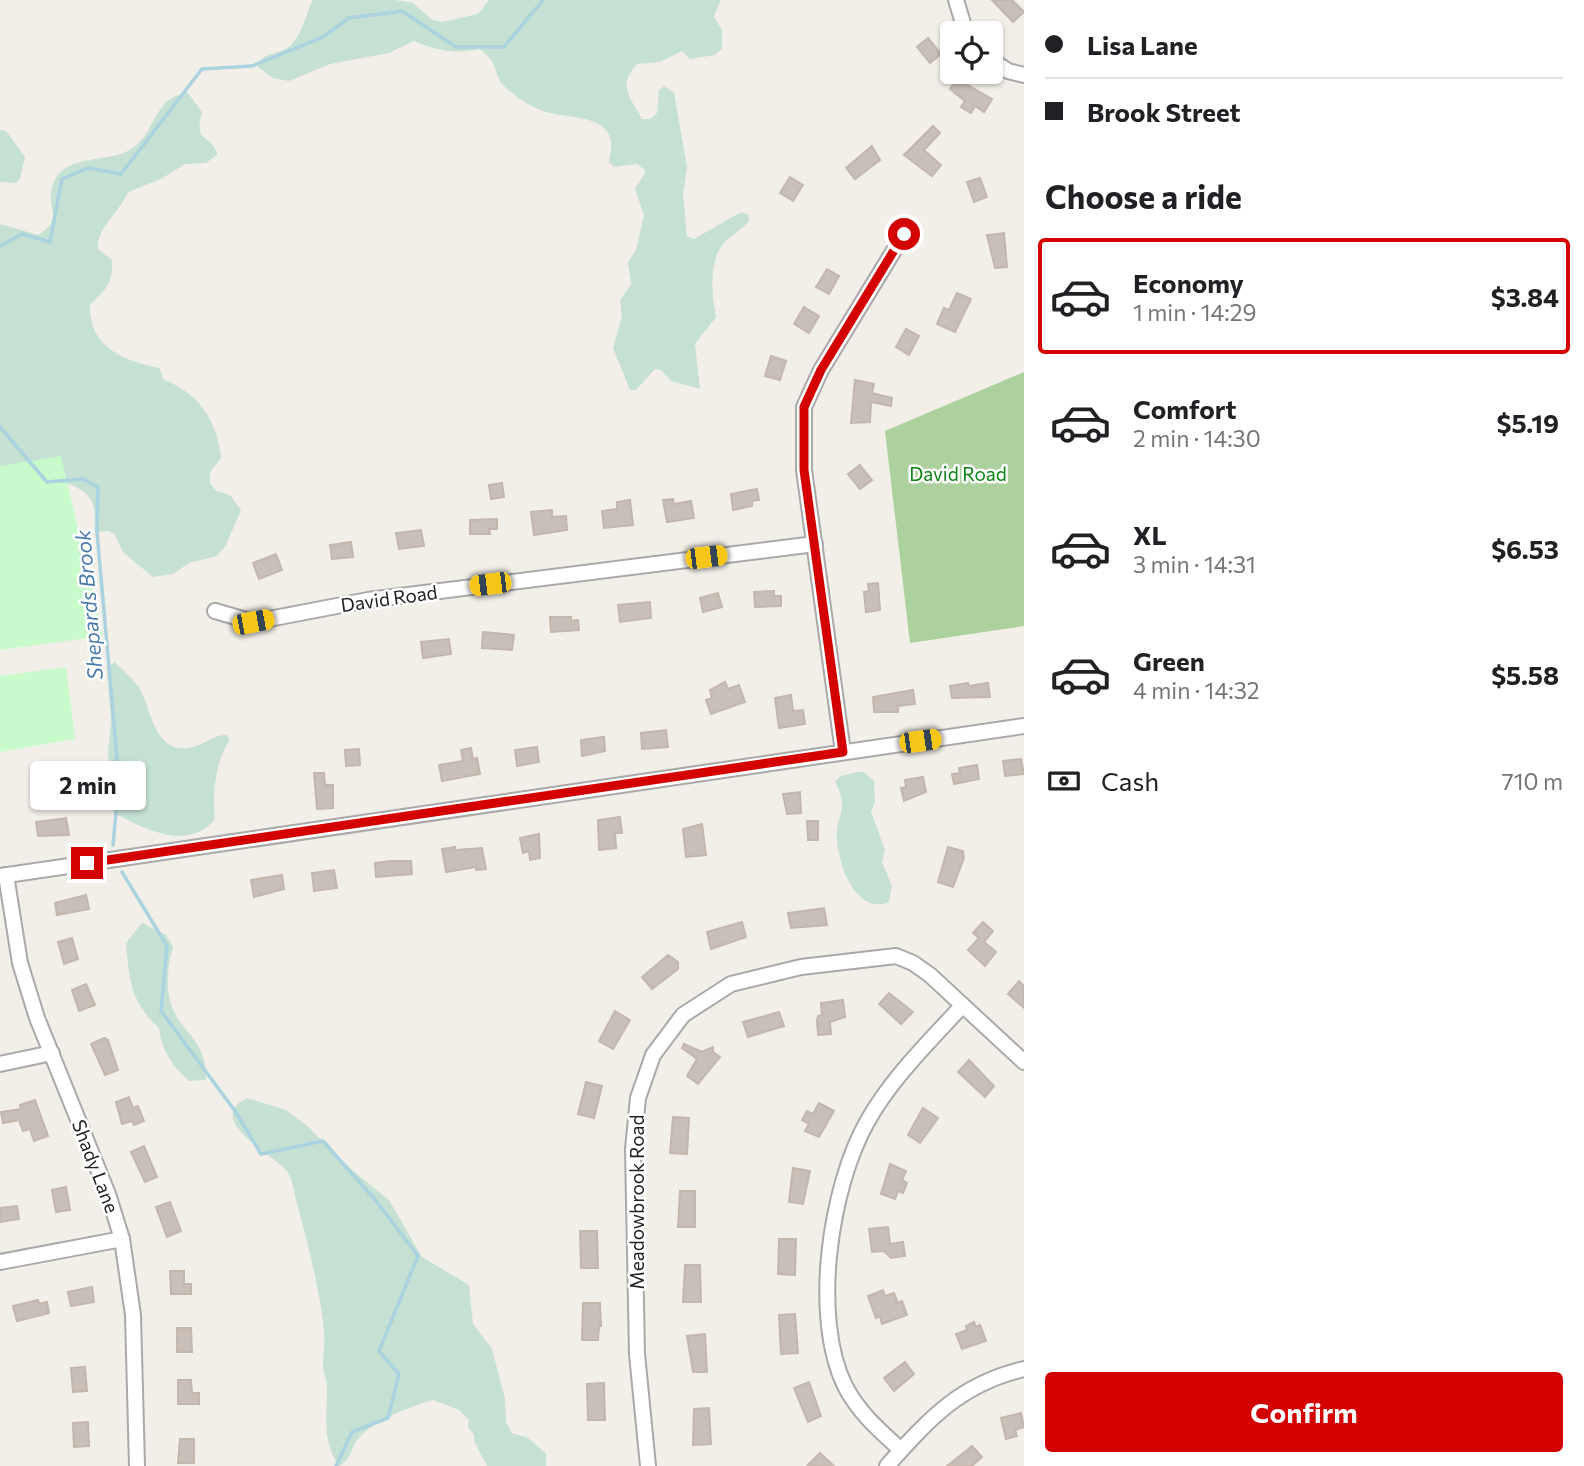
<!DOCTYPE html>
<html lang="en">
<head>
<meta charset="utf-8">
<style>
	body { margin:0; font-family:Commissioner,sans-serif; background:#f6f6f6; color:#202124; height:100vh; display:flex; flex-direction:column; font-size:26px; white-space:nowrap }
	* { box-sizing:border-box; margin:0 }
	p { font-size:23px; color:#757577 }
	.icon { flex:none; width:38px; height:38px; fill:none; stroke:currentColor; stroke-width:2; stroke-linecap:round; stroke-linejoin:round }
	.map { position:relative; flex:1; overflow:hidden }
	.sheet { display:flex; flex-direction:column; background:#fff; width:560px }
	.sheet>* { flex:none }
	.hud { display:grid; align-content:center; height:154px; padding:0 21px; background:#fff }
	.buttons { position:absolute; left:940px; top:21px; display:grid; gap:14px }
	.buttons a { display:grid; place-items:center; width:63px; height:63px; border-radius:7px; background:#fff; box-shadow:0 2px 5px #0004; font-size:35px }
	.end { position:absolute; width:32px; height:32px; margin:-16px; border:9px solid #d40000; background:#fff; box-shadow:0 0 0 4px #fff }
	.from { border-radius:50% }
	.bubble { position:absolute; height:49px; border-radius:7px; background:#fff; box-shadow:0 2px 5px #0004; font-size:23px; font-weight:700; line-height:49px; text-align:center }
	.car { position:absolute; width:21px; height:42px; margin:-21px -10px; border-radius:9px; box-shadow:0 0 5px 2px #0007; background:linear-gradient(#f5c518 24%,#345 0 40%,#f5c518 0 76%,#345 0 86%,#f5c518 0) }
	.hud b { display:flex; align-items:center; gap:24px; height:66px; font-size:26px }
	.hud b+b { border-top:2px solid #e0e0e0 }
	.hud i { width:18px; height:18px; background:#202124 }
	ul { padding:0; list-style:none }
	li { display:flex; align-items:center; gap:21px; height:116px; margin:0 14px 10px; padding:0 7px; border:4px solid transparent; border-radius:7px }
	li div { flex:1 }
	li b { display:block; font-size:26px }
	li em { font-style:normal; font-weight:700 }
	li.selected { border-color:#d40000 }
	li>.icon { width:63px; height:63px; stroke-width:1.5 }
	h2 { padding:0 21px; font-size:32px; line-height:84px }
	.pay { display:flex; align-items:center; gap:18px; height:77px; padding:0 21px; font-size:26px }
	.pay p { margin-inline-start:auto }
	.cta { display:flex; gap:14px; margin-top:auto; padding:14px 21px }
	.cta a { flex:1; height:80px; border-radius:7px; background:#d40000; color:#fff; font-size:28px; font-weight:700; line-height:80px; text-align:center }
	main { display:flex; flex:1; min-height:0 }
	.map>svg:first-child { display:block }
	.forest { fill:#add19e }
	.wetland { fill:#c6e0d4 }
	.park { fill:#c8facc }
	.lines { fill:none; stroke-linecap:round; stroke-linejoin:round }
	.stream { stroke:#aad3df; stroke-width:3.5 }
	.building { fill:#c7bfb8; stroke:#c4b6ab; stroke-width:2 }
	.minor-casing { stroke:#a9a9a9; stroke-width:18 }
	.minor { stroke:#fff; stroke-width:14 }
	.route { stroke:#d40000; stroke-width:9 }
	.labels { text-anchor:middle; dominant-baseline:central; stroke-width:5; stroke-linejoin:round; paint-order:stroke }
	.park-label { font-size:19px; fill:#0c8416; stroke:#fff }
	.street-label { font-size:19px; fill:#222; stroke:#fff }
	.water-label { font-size:21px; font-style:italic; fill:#4a7aab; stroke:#fff }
</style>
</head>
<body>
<main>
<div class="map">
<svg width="1024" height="1466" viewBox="0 0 1024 1466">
	<rect width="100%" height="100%" fill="#f2efe9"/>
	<path class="forest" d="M1024,372v254l-114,17 -25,-212z"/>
	<g class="wetland">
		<path d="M313,0h82l18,3 19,17 10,2 36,-8 11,-14h232l-7,16 8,15v18l-7,6 -25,4 -8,-8 -22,11 -23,2c-20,21 -7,33 5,55h8l7,-6 2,-22 5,-5 10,7 13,74 -4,27 4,42 7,3 47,-27 8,3v6c-7,8 -17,14 -25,22 -16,17 -12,53 -8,74l-21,27 5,45 -29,-8 -10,-11 -6,-1 -19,21h-6l-17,-42 9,-32 -2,-16 11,-15 -3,-23 8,-12 8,-35 -9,-26 11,-18 -9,-7 -23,3 -5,-5c1,-6 3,-16 2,-22 -7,-27 -48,-21 -68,-29 -13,-5 -26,-13 -37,-23 -14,-12 -5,-25 -27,-39 -23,5 -42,2 -65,-8l-25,12 -59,11 -41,17 -16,-3 -15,-11c3,-16 21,-11 32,-21 13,-12 15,-31 23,-46z"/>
		<path d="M188,93l14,19c-8,32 5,19 16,42l-12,9 -21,1 -24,15 -33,13c-8,20 -32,36 -30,57l14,11c2,21 -7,32 -22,44 -1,44 33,56 69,64l5,12c34,12 54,42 57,78l-11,14v11l6,8 14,4 11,15 -15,35 -9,11 -28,7 -16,11 -20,3 -30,-25 -8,-17 -6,-4 -14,1c-1,-8 1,-20 -2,-28 -10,-28 -68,-27 -93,-29v-251l38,11c27,-16 8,-25 14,-47 10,-38 58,-22 82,-41 23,-17 20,-51 54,-54z"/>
		<path d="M0,130l6,1 19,26 -5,22 -5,4 -15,-1z"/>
		<path d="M115,662c8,9 20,18 26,29 10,21 15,63 49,57 13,-3 23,-13 36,-13l4,4c-15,25 -18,52 -15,80 -26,32 -68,11 -97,-4l-3,-12 1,-27 -7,-11 -1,-11 3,-35 -4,-51z"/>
		<path d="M858,772h6l10,9 1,20 -4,11 14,38 -3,12 10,24 -3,16c-33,13 -50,-35 -52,-62 -3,-24 14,-27 -2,-59l6,-5z"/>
		<path d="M142,923l24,12 7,12c-7,24 -9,53 7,75 17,21 26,30 26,58l-17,1c-17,-15 -27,-30 -30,-53 -28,-25 -30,-49 -33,-85z"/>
		<path d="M247,1098l39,12 20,15 47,46 36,29 33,57 47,28 4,39 19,25 13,50 1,23 6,11 16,5 18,16v12h-59l-13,-25v-7l-6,-6 1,-8 -10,-10 -26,-10c-24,8 -57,18 -75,39 -7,9 -8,22 -19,27 -17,-24 -12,-50 -12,-77 1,-7 -3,-14 -4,-21 0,-12 2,-25 1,-37 -3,-37 -18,-95 -28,-131 -2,-9 -4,-24 -10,-30 -13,-15 -83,-51 -39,-72z"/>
	</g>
	<g class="park">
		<path d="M61,456l42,180 -103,14v-184z"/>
		<path d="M66,667l9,72 -75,13v-76z"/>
	</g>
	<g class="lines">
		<g class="stream">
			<path d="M0,246l22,-12 28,8 12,-63 26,-11 33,6 81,-105 50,-3 71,-29 26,-19 53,-7 54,36h48l39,-47"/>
			<path d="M0,427l47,55 36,-3 15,8 -1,45 22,249 -6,64"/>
			<path d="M122,872l45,74 -6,65 74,100 26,43 62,-13 54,61 41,54 -39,95 20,23 -11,44 -36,14 -16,34"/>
		</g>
	</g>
	<g class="building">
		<path d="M992,0h20l12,12 -11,10z"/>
		<path d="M928,38l13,16 -11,9 -13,-16z"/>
		<path d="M957,79l35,20 -8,13 -9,-6 -4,7 -10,-6 4,-6 -15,-12z"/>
		<path d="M933,126l7,7 -16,17 17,15 -9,11 -28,-21z"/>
		<path d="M872,146l8,14 -25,19 -9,-11z"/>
		<path d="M790,177l13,8 -10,16 -13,-8z"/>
		<path d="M980,178l7,19 -13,5 -7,-20z"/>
		<path d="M1004,233l3,34 -12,1 -8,-33z"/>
		<path d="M827,269l12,7 -10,18 -13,-7z"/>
		<path d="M957,293l14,6 -16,33 -18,-8 7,-16 5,2z"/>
		<path d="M804,307l15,9 -10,17 -15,-9z"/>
		<path d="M906,329l13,7 -10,19 -13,-8z"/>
		<path d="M771,356l15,5 -6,19 -15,-4z"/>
		<path d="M855,380l19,4 -2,9 20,5 -1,8 -20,-4 -1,20 -19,1z"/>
		<path d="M860,465l12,15 -12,9 -12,-15z"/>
		<path d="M502,483l2,14 -13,2 -2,-14z"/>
		<path d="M757,489l2,11 -7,1v5l-19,4 -2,-16z"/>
		<path d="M673,499l1,5 17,-3 3,17 -27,4 -4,-22z"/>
		<path d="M630,500l3,25 -29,3 -2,-17 15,-2v-7z"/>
		<path d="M552,510v7l14,-1 1,14 -33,5 -3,-23z"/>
		<path d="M497,519v10h-8l1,5h-20v-14z"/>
		<path d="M421,530l3,16 -25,3 -3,-16z"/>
		<path d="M351,542l2,15 -21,2 -2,-14z"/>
		<path d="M276,554l6,16 -23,9 -6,-16z"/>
		<path d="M878,583l2,27 -14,2 -2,-20 5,-1 -1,-7z"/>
		<path d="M774,591v5h7v10l-26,1 -1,-15z"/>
		<path d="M718,593l4,14 -19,5 -3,-14z"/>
		<path d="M650,602l1,16 -31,4 -2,-17z"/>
		<path d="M550,617h21v4l7,-1 1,10 -28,2z"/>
		<path d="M483,632l31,3 -2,15 -30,-2z"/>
		<path d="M449,639l2,15 -28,4 -2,-16z"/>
		<path d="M725,682l3,7 11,-4 6,17 -34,12 -5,-14 6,-2 -2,-8z"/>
		<path d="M968,683l1,3 19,-3 2,14 -38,1 -2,-12z"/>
		<path d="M913,690l2,14 -17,2v6h-24l-1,-15z"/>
		<path d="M791,695l2,16 10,-1 2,14 -26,4 -4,-30z"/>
		<path d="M666,730l2,17 -26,2 -1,-16z"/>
		<path d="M604,737l1,14 -23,5 -1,-16z"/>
		<path d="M537,747l2,15 -22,4 -2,-16z"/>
		<path d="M471,748l2,11 4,-1 3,16 -38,7 -3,-16 24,-4 -2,-11z"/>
		<path d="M359,749l1,16 -14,1 -1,-16z"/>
		<path d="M1021,759l3,15 -19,2 -2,-15z"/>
		<path d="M977,765l2,14 -25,5 -2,-10 8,-1 -1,-5z"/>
		<path d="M314,773h10l1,12h8v23l-16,1z"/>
		<path d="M923,777l3,15 -22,9 -3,-13 5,-1 -1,-7z"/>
		<path d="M800,792l1,21 -14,1 -4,-20z"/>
		<path d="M620,817l2,16h-7l1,15 -17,2 -1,-30z"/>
		<path d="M66,818l3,17 -31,1 -2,-14z"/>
		<path d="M807,821h11v19h-10z"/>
		<path d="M702,824l4,31 -20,2 -3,-28z"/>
		<path d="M539,834l1,24 -10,2 -1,-9 -6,2 -3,-15z"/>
		<path d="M455,847v3l27,-2 4,21 -10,1v-3l-30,5 -4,-23z"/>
		<path d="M948,847l15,4 1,7 -11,29 -15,-5z"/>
		<path d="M392,861h19l1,13 -36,3 -1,-14z"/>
		<path d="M334,870l3,18 -23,3 -2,-18z"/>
		<path d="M282,875l2,14 -30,8 -3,-17z"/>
		<path d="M86,895l3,14 -32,6 -2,-12z"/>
		<path d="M824,908l3,17 -36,3 -3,-15z"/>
		<path d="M742,922l4,15 -35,12 -4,-17z"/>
		<path d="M983,922l10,9 -9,11 12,10 -11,14 -17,-16 11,-12 -6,-5z"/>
		<path d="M72,938l6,21 -14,5 -6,-22z"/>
		<path d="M668,955l10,7v7l-26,20 -10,-12z"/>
		<path d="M1019,981l5,5v22l-16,-14z"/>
		<path d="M86,984l9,21 -16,6 -7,-21z"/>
		<path d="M889,993l24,19 -12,12 -22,-20z"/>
		<path d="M843,1000l2,17 -15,5 1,12 -13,1 -1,-15 1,-4 4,-1 -1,-12z"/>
		<path d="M615,1011l15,9 -17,29 -14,-8z"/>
		<path d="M779,1012l5,14 -36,11 -5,-15z"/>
		<path d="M104,1038l4,2 10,30 -13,5 -14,-31z"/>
		<path d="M684,1044l18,8 11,-5v5l7,5 -22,27 -11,-8 10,-17 -15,-11z"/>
		<path d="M969,1060l25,26 -9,11 -27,-25z"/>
		<path d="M586,1082l16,4 -8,32 -16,-4z"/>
		<path d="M129,1097l4,11 5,-2 6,15 -10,4 -2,-4 -10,3 -6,-22z"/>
		<path d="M35,1100l13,36 -14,5 -4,-12 -7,2 -4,-11 -16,3 -2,-11 20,-3 -1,-4z"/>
		<path d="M819,1103l15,8 -15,26 -14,-6 4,-7 -7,-4 5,-9 6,3z"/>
		<path d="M923,1108l15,10 -18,25 -12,-8z"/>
		<path d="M673,1117l16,1 -2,36 -17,-1z"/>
		<path d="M144,1146l13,31 -12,5 -14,-30z"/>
		<path d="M890,1164l16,7 -4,9 5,3 -4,10 -5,-2 -3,8 -14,-5z"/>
		<path d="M793,1168l17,3 -7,33 -14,-2z"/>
		<path d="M66,1187l4,23 -14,2 -4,-22z"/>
		<path d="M680,1191h15v36h-17z"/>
		<path d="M170,1202l11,29 -14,6 -11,-30z"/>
		<path d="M17,1206l2,13 -19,3v-14z"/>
		<path d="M888,1227l2,17 13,-2 2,14 -14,2 -7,-7 -12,1 -3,-23z"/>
		<path d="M580,1231h17l1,37h-17z"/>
		<path d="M779,1239h17l-1,36 -17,-1z"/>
		<path d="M685,1265h15l1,37h-18z"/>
		<path d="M170,1271h14v13h7v10h-20z"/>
		<path d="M92,1287l2,15 -23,4 -3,-14z"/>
		<path d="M883,1290l2,6 9,-3 4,10 4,-2 5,14 -25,9 -2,-8 -4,2 -8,-22z"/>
		<path d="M38,1300l1,4 8,-2 2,11 -32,8 -4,-15z"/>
		<path d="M583,1303h17l1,23h-2l-1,14h-16z"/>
		<path d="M795,1314l3,39 -17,1 -2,-39z"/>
		<path d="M974,1322l2,5 4,-2 6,16 -24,8 -6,-15 11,-4 -1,-4z"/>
		<path d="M177,1328h14l1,24h-15z"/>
		<path d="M705,1334l2,38h-14l-6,-36z"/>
		<path d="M905,1362l9,12 -20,17 -10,-13z"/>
		<path d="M85,1367l2,24 -14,1 -2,-24z"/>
		<path d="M178,1380h13l1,13h7v11h-21z"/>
		<path d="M809,1382l12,34 -13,6 -14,-34z"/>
		<path d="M604,1383l1,37h-17l-1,-36z"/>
		<path d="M709,1408l2,36 -18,1 1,-36z"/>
		<path d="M1021,1413l3,14 -9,3 2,6 -11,3 -5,-21z"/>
		<path d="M88,1422l1,24 -15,1 -1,-24z"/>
		<path d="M180,1439h14v24h-16z"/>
		<path d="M972,1446l10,11 -10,9h-25z"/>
		<path d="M820,1453l14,13h-27z"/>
	</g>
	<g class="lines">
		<defs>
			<g id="minor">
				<path d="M956,0l10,33"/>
				<path d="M990,59l18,12 16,4"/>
				<path d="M215,611l38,11 115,-22 447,-56"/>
				<path d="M843,752l-39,-282v-63l17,-37 83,-136"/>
				<path d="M6,875l14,88 17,55 71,176 14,45 11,76 4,151"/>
				<path d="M0,876l1024,-150"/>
				<path d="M0,1064l52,-11"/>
				<path d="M0,1262l122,-23"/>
				<path d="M901,1450c-22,-20 -42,-37 -56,-64 -34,-69 -15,-198 22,-264 24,-43 61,-79 94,-115"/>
				<path d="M648,1466l-11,-112 -4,-205 5,-51 15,-43 30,-40 48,-31 70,-17 95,-11 17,7 17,12 94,87"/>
				<path d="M887,1466c42,-47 73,-82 137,-97"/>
			</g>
		</defs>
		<use href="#minor" class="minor-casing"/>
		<use href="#minor" class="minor"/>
	</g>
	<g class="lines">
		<path class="route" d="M87,863l756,-111 -39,-282v-63l17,-37 83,-136"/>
	</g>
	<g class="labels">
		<g class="park-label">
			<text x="958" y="473">David Road</text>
		</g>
		<g class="street-label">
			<text transform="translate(389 598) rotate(-8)">David Road</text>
			<text transform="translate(96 1166) rotate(69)">Shady Lane</text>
			<text transform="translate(636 1202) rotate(-90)">Meadowbrook Road</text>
		</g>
		<g class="water-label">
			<text transform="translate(88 605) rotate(-95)">Shepards Brook</text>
		</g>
	</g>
</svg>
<div class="buttons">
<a><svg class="icon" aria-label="locate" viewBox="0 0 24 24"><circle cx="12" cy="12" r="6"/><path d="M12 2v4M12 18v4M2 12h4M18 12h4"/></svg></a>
</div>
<i class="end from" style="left:904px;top:234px"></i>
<i class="end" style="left:87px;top:863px"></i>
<div class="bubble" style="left:30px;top:761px;width:116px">2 min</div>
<i class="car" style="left:706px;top:557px;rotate:83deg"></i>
<i class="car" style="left:490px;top:584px;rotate:263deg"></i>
<i class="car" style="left:253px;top:622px;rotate:79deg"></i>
<i class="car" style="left:920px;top:741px;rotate:82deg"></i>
</div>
<section class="sheet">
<div class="hud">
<b><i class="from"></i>Lisa Lane</b>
<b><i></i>Brook Street</b>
</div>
<h2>Choose a ride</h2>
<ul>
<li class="selected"><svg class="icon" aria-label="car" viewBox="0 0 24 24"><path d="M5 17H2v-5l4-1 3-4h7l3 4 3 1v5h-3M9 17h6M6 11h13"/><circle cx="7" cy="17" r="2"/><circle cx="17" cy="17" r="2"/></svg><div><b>Economy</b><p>1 min · 14:29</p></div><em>$3.84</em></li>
<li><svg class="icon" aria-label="car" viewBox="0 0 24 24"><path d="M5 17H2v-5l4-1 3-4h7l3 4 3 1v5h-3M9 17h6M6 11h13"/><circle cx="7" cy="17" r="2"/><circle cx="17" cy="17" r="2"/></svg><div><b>Comfort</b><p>2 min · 14:30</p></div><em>$5.19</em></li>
<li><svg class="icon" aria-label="car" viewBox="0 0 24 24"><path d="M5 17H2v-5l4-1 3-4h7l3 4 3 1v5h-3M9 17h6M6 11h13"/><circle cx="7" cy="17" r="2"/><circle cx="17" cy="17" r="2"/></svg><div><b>XL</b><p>3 min · 14:31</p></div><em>$6.53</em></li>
<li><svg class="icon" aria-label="car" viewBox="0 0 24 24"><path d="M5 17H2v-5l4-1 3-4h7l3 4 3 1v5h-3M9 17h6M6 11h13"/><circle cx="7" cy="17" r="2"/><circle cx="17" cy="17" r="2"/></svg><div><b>Green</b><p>4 min · 14:32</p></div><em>$5.58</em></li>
</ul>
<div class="pay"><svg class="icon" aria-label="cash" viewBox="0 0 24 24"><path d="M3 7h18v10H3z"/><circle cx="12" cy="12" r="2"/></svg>Cash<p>710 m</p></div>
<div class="cta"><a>Confirm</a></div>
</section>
</main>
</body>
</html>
